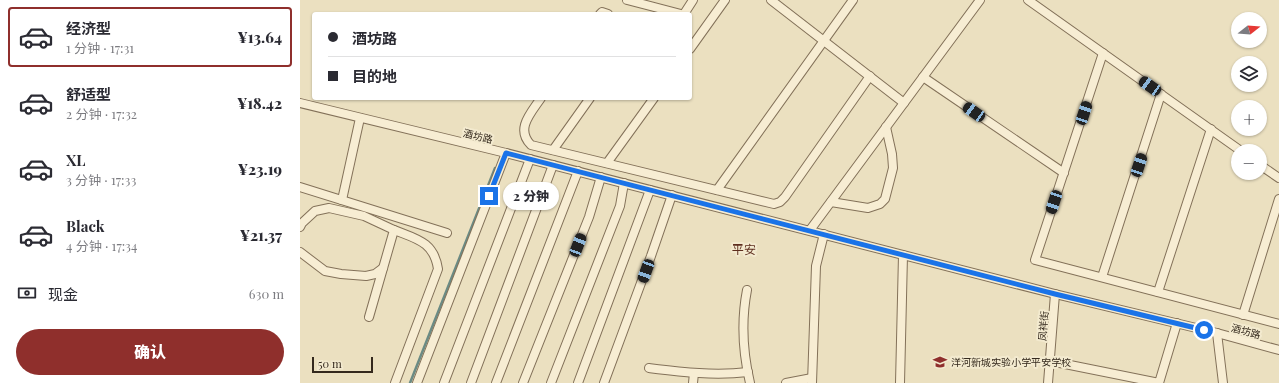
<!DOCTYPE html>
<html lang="zh">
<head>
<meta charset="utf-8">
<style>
	body { margin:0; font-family:"Playfair Display","Noto Sans SC",serif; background:#f2f2f3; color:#2b2b33; height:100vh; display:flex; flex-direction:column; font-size:15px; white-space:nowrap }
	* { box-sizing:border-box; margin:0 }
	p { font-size:13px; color:#7c7c81 }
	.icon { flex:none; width:22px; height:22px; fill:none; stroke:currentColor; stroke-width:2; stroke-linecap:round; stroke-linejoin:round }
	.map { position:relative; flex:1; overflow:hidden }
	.drawer { display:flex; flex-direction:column; background:#fff; width:300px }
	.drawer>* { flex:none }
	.banner { position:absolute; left:12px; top:12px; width:380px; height:88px; border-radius:4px; box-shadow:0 1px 3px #0004; display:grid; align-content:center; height:88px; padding:0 16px; background:#fff }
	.needle { width:26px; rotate:73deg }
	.tools { position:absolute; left:931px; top:12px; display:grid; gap:8px }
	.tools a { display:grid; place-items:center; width:36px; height:36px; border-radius:50%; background:#fff; box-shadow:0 1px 3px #0004; font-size:20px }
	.scale { position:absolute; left:12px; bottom:10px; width:61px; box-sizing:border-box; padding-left:4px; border:2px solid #34291d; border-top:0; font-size:11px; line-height:14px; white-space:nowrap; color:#34291d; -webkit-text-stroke:3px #f3eacf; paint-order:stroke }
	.end { position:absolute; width:18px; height:18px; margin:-9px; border:5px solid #1a73e8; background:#fff; box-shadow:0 0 0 2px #fff }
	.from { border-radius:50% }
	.bubble { position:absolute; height:28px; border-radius:14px; background:#fff; box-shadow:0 1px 3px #0004; font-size:13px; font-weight:800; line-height:28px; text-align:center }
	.car { position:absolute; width:12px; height:24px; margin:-12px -6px; border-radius:5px; box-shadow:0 0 3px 1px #0007; background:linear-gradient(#222 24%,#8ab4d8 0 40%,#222 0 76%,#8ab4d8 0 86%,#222 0) }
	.banner b { display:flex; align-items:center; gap:14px; height:38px; font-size:15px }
	.banner b+b { border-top:1px solid #e1e1e2 }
	.banner i { width:10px; height:10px; background:#2b2b33 }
	ul { padding:7px 0 0; list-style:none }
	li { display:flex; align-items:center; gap:12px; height:60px; margin:0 8px 6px; padding:0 8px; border:2px solid transparent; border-radius:4px }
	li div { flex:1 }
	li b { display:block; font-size:15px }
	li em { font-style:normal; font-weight:800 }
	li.active { border-color:#8f2f2c }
	li>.icon { width:36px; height:36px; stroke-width:1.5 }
	.pay { display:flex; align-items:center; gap:10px; height:44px; padding:0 16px; font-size:15px }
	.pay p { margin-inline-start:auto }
	.primary-button { display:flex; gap:8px; margin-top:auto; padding:8px 16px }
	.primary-button a { flex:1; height:46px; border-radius:24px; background:#8f2f2c; color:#fff; font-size:16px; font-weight:800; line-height:46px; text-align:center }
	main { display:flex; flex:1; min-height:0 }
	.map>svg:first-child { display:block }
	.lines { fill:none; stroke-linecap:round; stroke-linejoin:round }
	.stream { stroke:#6b8b84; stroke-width:2.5 }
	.minor-casing { stroke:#837159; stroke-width:10 }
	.minor { stroke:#f7edd3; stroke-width:8 }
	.route { stroke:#1a73e8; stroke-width:5 }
	.labels { text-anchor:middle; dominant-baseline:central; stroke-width:4; stroke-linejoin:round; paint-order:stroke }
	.street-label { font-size:10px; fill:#34291d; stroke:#f3eacf }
	.poi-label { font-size:10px; fill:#34291d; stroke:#f3eacf; text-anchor:start }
	.quarter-label { font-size:12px; fill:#5e2e1e; stroke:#f3eacf }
</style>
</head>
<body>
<main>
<section class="drawer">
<ul>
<li class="active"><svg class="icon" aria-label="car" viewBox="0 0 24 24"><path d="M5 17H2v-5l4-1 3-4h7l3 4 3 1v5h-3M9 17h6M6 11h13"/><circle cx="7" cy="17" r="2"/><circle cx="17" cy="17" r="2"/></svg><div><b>经济型</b><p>1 分钟 · 17:31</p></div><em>¥13.64</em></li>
<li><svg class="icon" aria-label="car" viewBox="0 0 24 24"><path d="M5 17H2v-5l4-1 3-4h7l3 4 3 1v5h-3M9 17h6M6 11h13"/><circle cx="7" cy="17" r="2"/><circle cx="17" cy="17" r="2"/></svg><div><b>舒适型</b><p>2 分钟 · 17:32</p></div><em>¥18.42</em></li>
<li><svg class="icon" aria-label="car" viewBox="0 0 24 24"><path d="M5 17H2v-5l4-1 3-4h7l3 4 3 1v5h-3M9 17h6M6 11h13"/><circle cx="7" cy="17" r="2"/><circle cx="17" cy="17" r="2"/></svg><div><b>XL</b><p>3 分钟 · 17:33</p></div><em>¥23.19</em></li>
<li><svg class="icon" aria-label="car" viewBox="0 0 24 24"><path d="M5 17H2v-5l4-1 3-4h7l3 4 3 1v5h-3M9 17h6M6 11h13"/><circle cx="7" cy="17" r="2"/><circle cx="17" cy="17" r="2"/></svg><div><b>Black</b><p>4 分钟 · 17:34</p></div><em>¥21.37</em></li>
</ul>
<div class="pay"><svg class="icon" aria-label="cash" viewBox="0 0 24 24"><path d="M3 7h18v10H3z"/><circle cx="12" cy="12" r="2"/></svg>现金<p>630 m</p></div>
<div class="primary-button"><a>确认</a></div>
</section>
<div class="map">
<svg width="979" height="383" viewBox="0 0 979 383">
	<rect width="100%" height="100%" fill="#ebe0c0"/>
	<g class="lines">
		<path class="stream" d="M110,383l85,-215"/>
		<defs>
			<g id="minor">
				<path d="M327,0l54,14"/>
				<path d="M471,0l133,103"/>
				<path d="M728,0l213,151"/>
				<path d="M300,14l2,-2 6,2"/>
				<path d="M384,14l9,-14"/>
				<path d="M390,49l35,-49"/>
				<path d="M803,53l-68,207 244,64"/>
				<path d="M623,77l141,96"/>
				<path d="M241,98c-10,15 -26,31 -10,47l243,59 6,-2 5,-5 85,-121"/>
				<path d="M0,103l206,50 549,141 162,39 62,17"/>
				<path d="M253,150l37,-52"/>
				<path d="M307,163l47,-65"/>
				<path d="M960,165l19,13"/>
				<path d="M0,187l147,46"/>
				<path d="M417,190l136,-190"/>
				<path d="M42,200l18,-82"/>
				<path d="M531,202l37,6 12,-4 5,-5 8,-31 -1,-14 -6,-27"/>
				<path d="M0,227l2,-4 13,-12 14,-3 35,8 30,14 -25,87"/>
				<path d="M94,230c23,9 40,12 44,39l-43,114"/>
				<path d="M510,230l170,-230"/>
				<path d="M0,252l25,19 16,3 25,2 9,-2 8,-6"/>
				<path d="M802,277l59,-183"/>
				<path d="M447,290c-6,31 -4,63 3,93"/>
				<path d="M858,292l53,-163"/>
				<path d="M943,315l36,-116"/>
				<path d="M917,333l6,50"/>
				<path d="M750,361l109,22 18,-60"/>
				<path d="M349,368c33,4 65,8 99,4"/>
				<path d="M117,383l89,-230"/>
				<path d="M144,383l86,-224"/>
				<path d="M171,383l82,-218"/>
				<path d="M196,383l82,-212"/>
				<path d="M223,383l66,-166 12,-40"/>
				<path d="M251,383l69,-177 4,-23"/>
				<path d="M278,383l72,-193"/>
				<path d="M304,383l47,-127 21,-61"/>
				<path d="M393,383l1,-10"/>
				<path d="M486,383l26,-5"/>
				<path d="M512,383l4,-117 8,-32"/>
				<path d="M600,383l3,-128"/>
				<path d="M748,383l7,-89"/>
			</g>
		</defs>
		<use href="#minor" class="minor-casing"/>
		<use href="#minor" class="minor"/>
	</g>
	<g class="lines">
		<path class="route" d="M189,196l17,-43 549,141 149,36"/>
	</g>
	<defs>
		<symbol id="school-bare" viewBox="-9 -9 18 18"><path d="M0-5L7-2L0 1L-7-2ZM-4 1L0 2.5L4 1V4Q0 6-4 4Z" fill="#8f2f2c" stroke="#f3eacf" stroke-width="2.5" paint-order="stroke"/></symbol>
	</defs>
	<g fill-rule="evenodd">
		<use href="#school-bare" x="630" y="352" width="20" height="20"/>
	</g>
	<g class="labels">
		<g class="street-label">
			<text transform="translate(178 136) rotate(14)">酒坊路</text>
			<text transform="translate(743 326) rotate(-85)">凤祥街</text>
			<text transform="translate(946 331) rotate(15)">酒坊路</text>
		</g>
		<g class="poi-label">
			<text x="651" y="362">洋河新城实验小学平安学校</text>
		</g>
		<g class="quarter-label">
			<text x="444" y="249">平安</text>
		</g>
	</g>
</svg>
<div class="tools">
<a><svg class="needle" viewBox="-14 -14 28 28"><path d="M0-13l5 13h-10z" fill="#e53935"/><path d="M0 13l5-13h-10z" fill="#7c7c81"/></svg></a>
<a><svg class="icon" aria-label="layers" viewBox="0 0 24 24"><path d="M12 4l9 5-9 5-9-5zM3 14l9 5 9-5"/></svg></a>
<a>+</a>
<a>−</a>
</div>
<div class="scale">50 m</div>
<i class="end from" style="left:904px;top:330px"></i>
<i class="end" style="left:189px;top:196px"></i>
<div class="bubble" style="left:203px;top:182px;width:56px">2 分钟</div>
<i class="car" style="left:850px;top:86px;rotate:305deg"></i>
<i class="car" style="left:674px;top:112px;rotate:305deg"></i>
<i class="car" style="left:784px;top:113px;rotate:18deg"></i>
<i class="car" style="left:839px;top:165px;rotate:18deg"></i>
<i class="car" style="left:754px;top:202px;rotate:198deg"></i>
<i class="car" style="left:278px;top:245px;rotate:21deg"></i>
<i class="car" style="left:346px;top:271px;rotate:200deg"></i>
<div class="banner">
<b><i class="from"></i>酒坊路</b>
<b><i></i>目的地</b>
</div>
</div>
</main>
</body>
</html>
